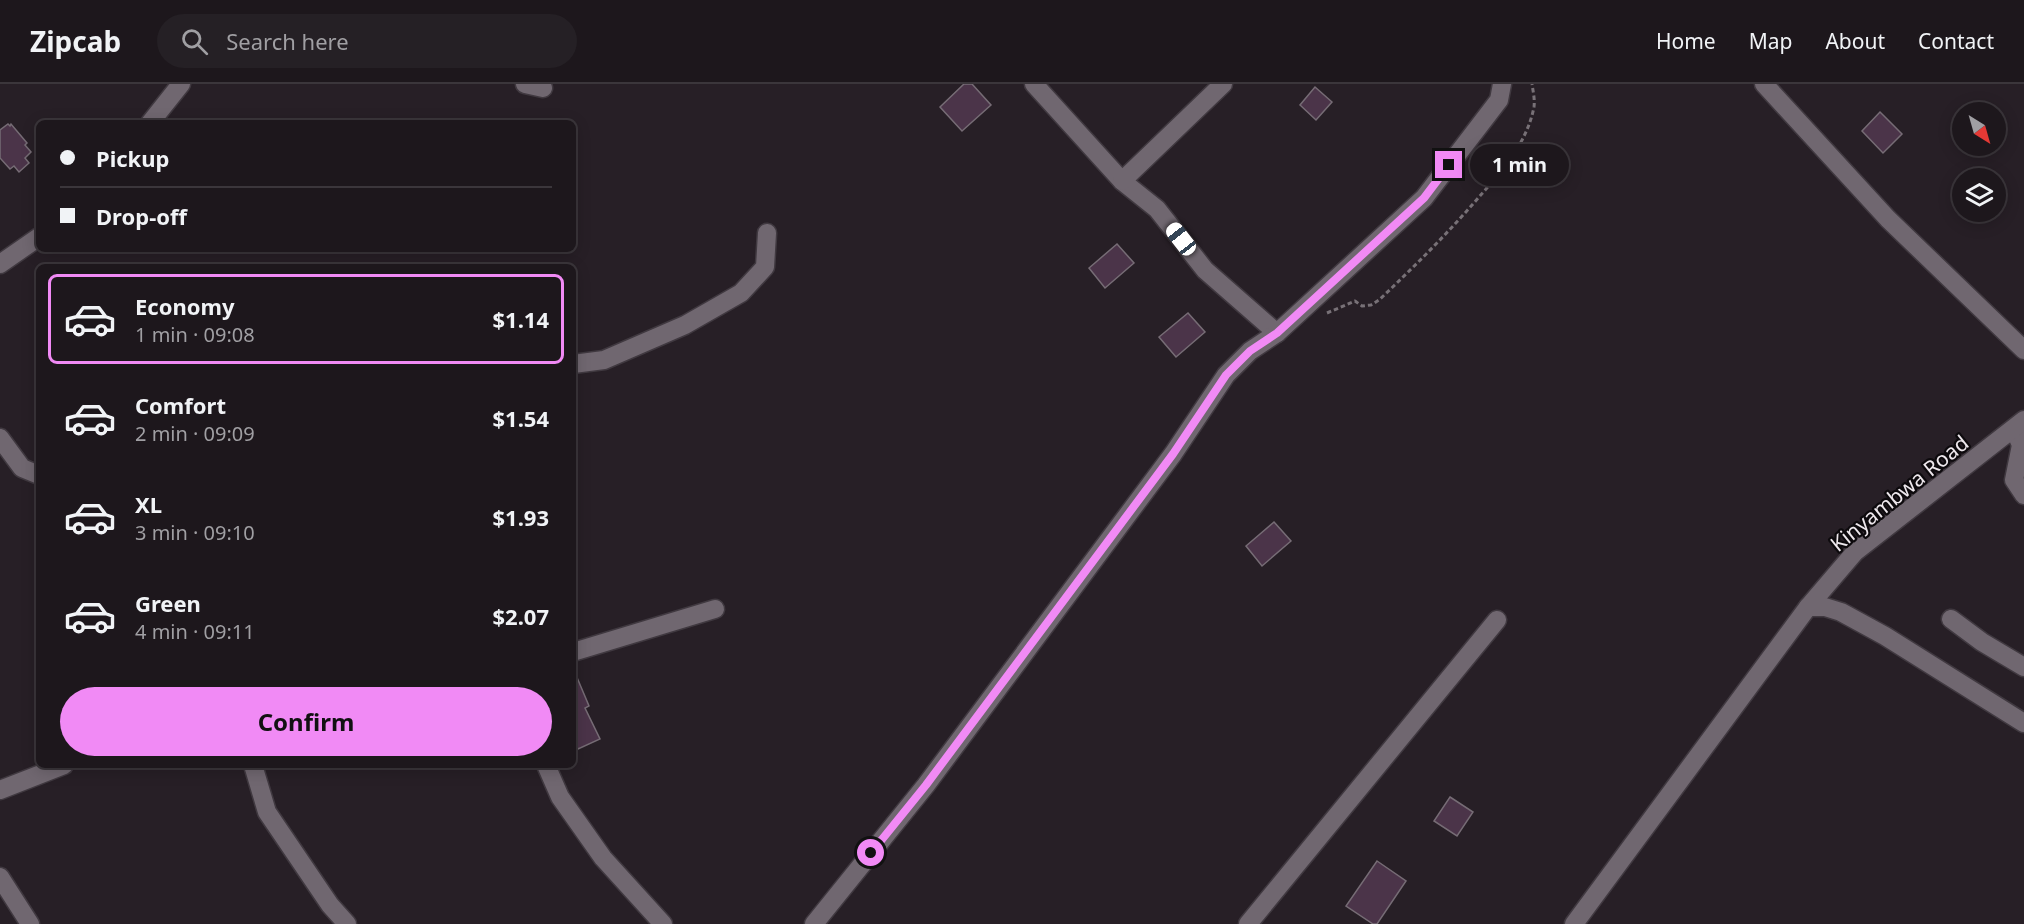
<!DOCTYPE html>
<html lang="en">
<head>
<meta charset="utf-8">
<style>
	body { margin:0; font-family:"Noto Sans",sans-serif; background:#252025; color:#f1f3f6; height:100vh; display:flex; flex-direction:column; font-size:22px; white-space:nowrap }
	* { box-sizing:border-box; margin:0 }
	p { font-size:20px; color:#a09fa3 }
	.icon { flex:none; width:33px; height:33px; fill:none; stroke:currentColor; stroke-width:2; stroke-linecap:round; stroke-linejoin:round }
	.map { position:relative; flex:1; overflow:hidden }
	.sheet { position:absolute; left:36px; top:180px; width:540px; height:504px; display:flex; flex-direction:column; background:#1d171c; border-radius:9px; box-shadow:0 3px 15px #0003,0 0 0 2px #3b363b }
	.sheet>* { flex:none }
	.guide { position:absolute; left:36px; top:36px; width:540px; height:132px; border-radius:9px; box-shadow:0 3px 15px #0003,0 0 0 2px #3b363b; display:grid; align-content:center; height:132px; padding:0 24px; background:#1d171c }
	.needle { width:39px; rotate:143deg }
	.buttons { position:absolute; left:1952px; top:18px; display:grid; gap:12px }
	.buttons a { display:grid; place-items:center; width:54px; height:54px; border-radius:50%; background:#1d171c; box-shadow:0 3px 15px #0003,0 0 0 2px #3b363b; font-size:30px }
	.end { position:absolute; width:27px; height:27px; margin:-14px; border:8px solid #f18af5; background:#111; box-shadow:0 0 0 3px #111 }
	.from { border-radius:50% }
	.bubble { position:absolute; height:42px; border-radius:21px; background:#1d171c; box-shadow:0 3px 15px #0003,0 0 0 2px #3b363b; font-size:20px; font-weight:700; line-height:42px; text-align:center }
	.car { position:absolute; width:18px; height:36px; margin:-18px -9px; border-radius:8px; box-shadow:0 0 4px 2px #0007; background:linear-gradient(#fff 24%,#345 0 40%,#fff 0 76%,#345 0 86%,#fff 0) }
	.guide b { display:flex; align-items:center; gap:21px; height:57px; font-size:22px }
	.guide b+b { border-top:2px solid #3b363b }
	.guide i { width:15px; height:15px; background:#f1f3f6 }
	ul { padding:10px 0 0; list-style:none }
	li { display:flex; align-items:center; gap:18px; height:90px; margin:0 12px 9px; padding:0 12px; border:3px solid transparent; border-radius:9px }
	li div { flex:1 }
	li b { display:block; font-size:22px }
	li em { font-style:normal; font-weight:700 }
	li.selected { border-color:#f18af5 }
	li>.icon { width:54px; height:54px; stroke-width:1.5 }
	.cta { display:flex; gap:12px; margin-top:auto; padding:12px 24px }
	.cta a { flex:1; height:69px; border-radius:36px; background:#f18af5; color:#111; font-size:24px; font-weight:700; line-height:69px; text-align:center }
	header { display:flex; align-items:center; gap:36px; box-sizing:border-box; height:84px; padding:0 30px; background:#1d171c; border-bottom:2px solid #3b363b }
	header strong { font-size:28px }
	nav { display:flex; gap:33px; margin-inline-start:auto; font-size:21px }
	.search { width:420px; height:54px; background:#252025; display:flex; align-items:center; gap:15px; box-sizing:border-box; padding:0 21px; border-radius:33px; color:#a09fa3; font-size:22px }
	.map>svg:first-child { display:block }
	.building { fill:#4b3449; stroke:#766c75; stroke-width:1.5 }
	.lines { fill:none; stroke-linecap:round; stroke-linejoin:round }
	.minor-casing { stroke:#403940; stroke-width:21 }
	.path { stroke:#787177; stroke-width:3; stroke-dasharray:4.5 3; stroke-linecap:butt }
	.minor { stroke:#706770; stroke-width:18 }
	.route { stroke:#f18af5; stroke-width:8 }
	.labels { text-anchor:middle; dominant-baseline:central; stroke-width:4.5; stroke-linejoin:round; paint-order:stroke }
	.street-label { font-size:21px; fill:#eee8ed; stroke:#0d0a0d }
</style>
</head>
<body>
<header>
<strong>Zipcab</strong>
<div class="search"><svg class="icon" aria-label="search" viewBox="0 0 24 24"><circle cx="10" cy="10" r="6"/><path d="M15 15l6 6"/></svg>Search here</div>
<nav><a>Home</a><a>Map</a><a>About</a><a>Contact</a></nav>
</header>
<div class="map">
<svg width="2024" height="840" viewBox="0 0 2024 840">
	<rect width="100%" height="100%" fill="#271f26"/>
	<g class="building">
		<path d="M964,0h8l19,21 -29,26 -22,-24z"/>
		<path d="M1315,3l17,15 -16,18 -16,-15z"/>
		<path d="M1880,28l22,22 -19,19 -21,-22z"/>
		<path d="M8,40l2,2 1,-2 16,19 -2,2 6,7 -6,6 4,5 -10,9 -5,-6 -4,3 -10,-11v-28z"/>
		<path d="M1117,160l17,19 -29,25 -16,-20z"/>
		<path d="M1188,229l17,19 -29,25 -17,-20z"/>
		<path d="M1274,438l17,19 -29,25 -16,-20z"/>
		<path d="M573,584l16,38 -4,2 15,31 -22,10 -5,-11z"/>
		<path d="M1450,713l23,15 -16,24 -23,-15z"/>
		<path d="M1377,777l29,20 -29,43h-4l-27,-18z"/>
	</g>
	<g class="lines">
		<defs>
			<g id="minor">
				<path d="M525,0l18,4"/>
				<path d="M1034,0l88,97 35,28 48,61 72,63"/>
				<path d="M1764,0l124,135 136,131"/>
				<path d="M150,39l31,-39"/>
				<path d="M1122,97l101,-97"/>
				<path d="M0,180l39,-27"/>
				<path d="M573,280l31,-4 81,-35 56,-32 24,-26 2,-34"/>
				<path d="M2014,345l7,16 -7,35 10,15"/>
				<path d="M0,354l22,30 17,7"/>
				<path d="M1808,523l47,-55 169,-132"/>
				<path d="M1951,535l31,23 42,25"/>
				<path d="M573,568l142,-43"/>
				<path d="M253,681l14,47 63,93 17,19"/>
				<path d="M546,681l14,32 43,61 60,66"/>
				<path d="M0,706l64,-25"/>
				<path d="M0,793l30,47"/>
				<path d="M814,840l112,-139 247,-331 53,-79 24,-24 27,-18 147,-135 75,-98 3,-16"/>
				<path d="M1248,840l249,-304"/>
				<path d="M1574,840l234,-317h17l16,5 44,24 139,87"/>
			</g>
		</defs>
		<use href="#minor" class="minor-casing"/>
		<path class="path" d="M1327,229l28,-12 7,5 9,-1 8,-5c35,-33 69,-67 100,-103 23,-26 48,-54 55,-90 1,-8 -1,-16 -2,-23"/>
		<use href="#minor" class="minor"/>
	</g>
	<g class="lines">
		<path class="route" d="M871,769l55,-68 247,-331 53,-79 24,-24 27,-18 147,-135 25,-33"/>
	</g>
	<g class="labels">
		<g class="street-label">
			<text transform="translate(1899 409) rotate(-39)">Kinyambwa Road</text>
		</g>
	</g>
</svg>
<div class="buttons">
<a><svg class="needle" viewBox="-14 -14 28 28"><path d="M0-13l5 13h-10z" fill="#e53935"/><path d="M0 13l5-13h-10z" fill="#a09fa3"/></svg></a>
<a><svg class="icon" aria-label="layers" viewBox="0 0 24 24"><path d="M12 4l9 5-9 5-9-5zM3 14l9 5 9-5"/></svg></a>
</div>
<i class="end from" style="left:871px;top:769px"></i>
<i class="end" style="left:1449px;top:81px"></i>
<div class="bubble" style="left:1470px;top:60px;width:99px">1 min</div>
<i class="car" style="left:1181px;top:155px;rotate:322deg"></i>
<div class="guide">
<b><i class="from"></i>Pickup</b>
<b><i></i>Drop-off</b>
</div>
<section class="sheet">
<ul>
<li class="selected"><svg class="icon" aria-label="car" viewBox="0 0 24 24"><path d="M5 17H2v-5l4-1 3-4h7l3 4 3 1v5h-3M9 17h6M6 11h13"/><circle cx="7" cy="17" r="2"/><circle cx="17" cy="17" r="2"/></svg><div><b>Economy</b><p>1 min · 09:08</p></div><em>$1.14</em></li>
<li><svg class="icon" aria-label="car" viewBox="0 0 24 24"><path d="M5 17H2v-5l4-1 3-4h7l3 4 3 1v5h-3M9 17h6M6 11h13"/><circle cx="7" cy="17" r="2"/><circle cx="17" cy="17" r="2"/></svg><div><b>Comfort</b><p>2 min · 09:09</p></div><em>$1.54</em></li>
<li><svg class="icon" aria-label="car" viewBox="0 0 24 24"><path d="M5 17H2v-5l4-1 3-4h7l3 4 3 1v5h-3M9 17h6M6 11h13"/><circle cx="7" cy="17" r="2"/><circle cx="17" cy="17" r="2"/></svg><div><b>XL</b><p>3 min · 09:10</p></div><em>$1.93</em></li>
<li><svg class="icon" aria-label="car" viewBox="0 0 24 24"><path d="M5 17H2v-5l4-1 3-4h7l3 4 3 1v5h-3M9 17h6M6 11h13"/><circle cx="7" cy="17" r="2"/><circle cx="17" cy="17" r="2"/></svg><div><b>Green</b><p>4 min · 09:11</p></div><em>$2.07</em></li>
</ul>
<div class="cta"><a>Confirm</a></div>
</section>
</div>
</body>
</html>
